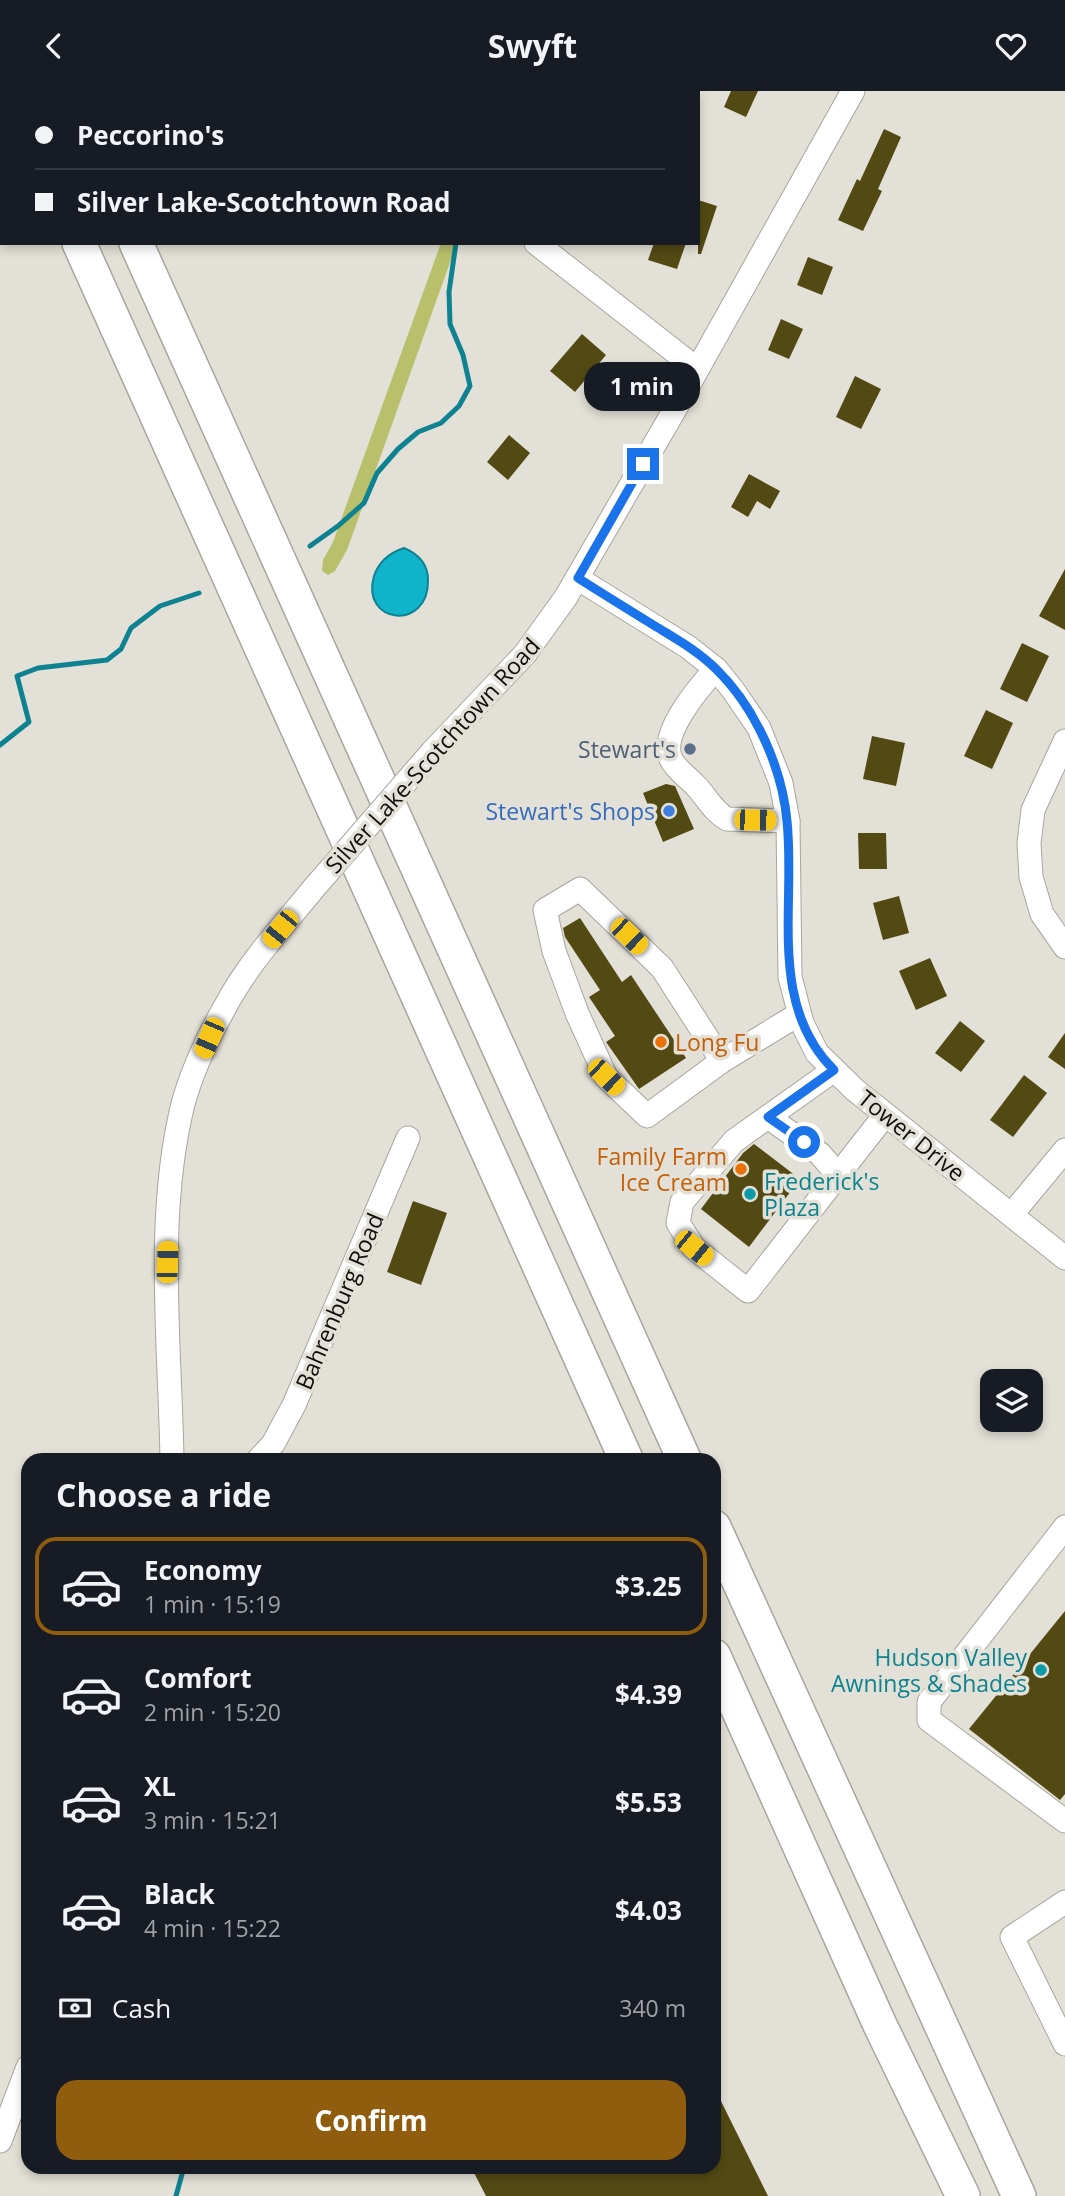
<!DOCTYPE html>
<html lang="en">
<head>
<meta charset="utf-8">
<style>
	body { margin:0; font-family:"Open Sans",sans-serif; background:#20242c; color:#f1f3f6; height:100vh; display:flex; flex-direction:column; font-size:26px; white-space:nowrap }
	* { box-sizing:border-box; margin:0 }
	p { font-size:23px; color:#9ea1a6 }
	.icon { flex:none; width:38px; height:38px; fill:none; stroke:currentColor; stroke-width:2; stroke-linecap:round; stroke-linejoin:round }
	.map { position:relative; flex:1; overflow:hidden }
	.details { position:absolute; left:21px; top:1362px; width:700px; height:721px; display:flex; flex-direction:column; background:#171b24; border-radius:21px; box-shadow:0 4px 10px #0003 }
	.details>* { flex:none }
	.top-card { position:absolute; left:0px; top:0px; width:700px; height:154px; box-shadow:0 4px 10px #0003; display:grid; align-content:center; height:154px; padding:0 35px; background:#171b24 }
	.buttons { position:absolute; left:980px; top:1278px; display:grid; gap:14px }
	.buttons a { display:grid; place-items:center; width:63px; height:63px; border-radius:14px; background:#171b24; box-shadow:0 4px 10px #0003; font-size:35px }
	.end { position:absolute; width:32px; height:32px; margin:-16px; border:9px solid #1a73e8; background:#fff; box-shadow:0 0 0 4px #fff }
	.from { border-radius:50% }
	.bubble { position:absolute; height:49px; border-radius:21px; background:#171b24; box-shadow:0 4px 10px #0003; font-size:23px; font-weight:700; line-height:49px; text-align:center }
	.car { position:absolute; width:21px; height:42px; margin:-21px -10px; border-radius:9px; box-shadow:0 0 5px 2px #0007; background:linear-gradient(#f5c518 24%,#345 0 40%,#f5c518 0 76%,#345 0 86%,#f5c518 0) }
	.top-card b { display:flex; align-items:center; gap:24px; height:66px; font-size:26px }
	.top-card b+b { border-top:2px solid #363941 }
	.top-card i { width:18px; height:18px; background:#f1f3f6 }
	ul { padding:0; list-style:none }
	li { display:flex; align-items:center; gap:21px; height:98px; margin:0 14px 10px; padding:0 21px; border:4px solid transparent; border-radius:21px }
	li div { flex:1 }
	li b { display:block; font-size:26px }
	li em { font-style:normal; font-weight:700 }
	li.current { border-color:#905c0e }
	li>.icon { width:63px; height:63px; stroke-width:1.5 }
	h2 { padding:0 35px; font-size:32px; line-height:84px }
	.pay { display:flex; align-items:center; gap:18px; height:77px; padding:0 35px; font-size:26px }
	.pay p { margin-inline-start:auto }
	.action { display:flex; gap:14px; margin-top:auto; padding:14px 35px }
	.action a { flex:1; height:80px; border-radius:21px; background:#905c0e; color:#fff; font-size:28px; font-weight:700; line-height:80px; text-align:center }
	header { display:flex; justify-content:space-between; align-items:center; height:91px; padding:0 35px; background:#171b24; font-size:32px; font-weight:700 }
	.map>svg:first-child { display:block }
	.green { fill:#b9c06b }
	.water { fill:#0fb3ca; stroke:#0f8291; stroke-width:2 }
	.lines { fill:none; stroke-linecap:round; stroke-linejoin:round }
	.stream { stroke:#0f8291; stroke-width:5 }
	.building { fill:#534913 }
	.minor-casing { stroke:#a8a69c; stroke-width:25 }
	.highway-casing { stroke:#a8a69c; stroke-width:36 }
	.minor { stroke:#fff; stroke-width:23 }
	.highway { stroke:#fff; stroke-width:33 }
	.minor-bridge-casing { stroke:#a8a69c; stroke-width:25; stroke-linecap:butt }
	.minor-bridge { stroke:#fff; stroke-width:23 }
	.route { stroke:#1a73e8; stroke-width:9 }
	.service-dot { fill:#5c6f8a; stroke:#e3e1d7; stroke-width:2.5 }
	.shop-dot { fill:#3f7fe0; stroke:#e3e1d7; stroke-width:2.5 }
	.food-dot { fill:#e8710a; stroke:#e3e1d7; stroke-width:2.5 }
	.culture-dot { fill:#0f9aa8; stroke:#e3e1d7; stroke-width:2.5 }
	.labels { text-anchor:middle; dominant-baseline:central; stroke-width:7; stroke-linejoin:round; paint-order:stroke }
	.service-label { font-size:23px; fill:#4e5e75; stroke:#e3e1d7; text-anchor:end }
	.street-label { font-size:23px; fill:#0f0f0b; stroke:#e3e1d7 }
	.shop-label { font-size:23px; fill:#366cbe; stroke:#e3e1d7; text-anchor:end }
	.food-label { font-size:23px; fill:#c56008; stroke:#e3e1d7; text-anchor:start }
	.culture-label { font-size:23px; fill:#0d838f; stroke:#e3e1d7; text-anchor:start }
</style>
</head>
<body>
<header><svg class="icon" aria-label="back" viewBox="0 0 24 24"><path d="M15 5l-7 7 7 7"/></svg>Swyft<svg class="icon" aria-label="heart" viewBox="0 0 24 24"><path d="M12 20l-8-8c-3-5 5-10 8-4 3-6 11-1 8 4z"/></svg></header>
<div class="map">
<svg width="1065" height="2105" viewBox="0 0 1065 2105">
	<rect width="100%" height="100%" fill="#e3e1d7"/>
	<path class="green" d="M441,152h16l-110,307 -12,21 -7,4 -6,-4 1,-11 10,-18z"/>
	<path class="water" d="M404,457c14,6 24,15 24,32 1,52 -68,44 -54,-4 5,-15 15,-23 30,-28z"/>
	<g class="lines">
		<g class="stream">
			<path d="M513,2l1,-2"/>
			<path d="M310,455l28,-20 26,-23 13,-30 21,-24 20,-17 23,-9 18,-17 11,-20 -7,-31 -13,-31 -1,-32 7,-49"/>
			<path d="M0,654l29,-23 -12,-46 21,-8 69,-8 14,-11 10,-21 29,-22 39,-13"/>
			<path d="M176,2105l8,-29"/>
		</g>
	</g>
	<g class="building">
		<path d="M731,0h27l-12,26 -22,-10z"/>
		<path d="M884,38l17,8 -23,52 4,2 -19,40 -25,-11 19,-41 3,2z"/>
		<path d="M698,109l19,6 -16,48h-3z"/>
		<path d="M654,152h32l-9,26 -29,-9z"/>
		<path d="M808,166l25,10 -11,28 -25,-10z"/>
		<path d="M781,228l22,10 -14,30 -21,-9z"/>
		<path d="M582,243l24,21 -31,37 -25,-21z"/>
		<path d="M855,285l26,13 -20,40 -25,-12z"/>
		<path d="M509,344l21,18 -22,27 -21,-18z"/>
		<path d="M749,383l31,17 -10,18 -13,-8 -9,16 -17,-10z"/>
		<path d="M1065,478v61l-26,-14z"/>
		<path d="M1022,552l27,13 -22,46 -27,-13z"/>
		<path d="M986,619l27,13 -21,46 -28,-13z"/>
		<path d="M872,645l33,7 -9,43 -33,-7z"/>
		<path d="M666,693l9,2 19,43 -31,13 -20,-49z"/>
		<path d="M858,742h28l1,36h-28z"/>
		<path d="M899,805l10,37 -26,7 -10,-37z"/>
		<path d="M580,827l42,64 9,-7 55,83 -47,31 -33,-47 9,-6 -26,-39 11,-7 -35,-53 -2,-9z"/>
		<path d="M930,867l17,38 -31,14 -17,-39z"/>
		<path d="M960,930l25,20 -24,31 -26,-19z"/>
		<path d="M1065,942v36l-17,-12z"/>
		<path d="M1024,984l23,18 -34,44 -23,-17z"/>
		<path d="M754,1053l46,35 -51,68 -48,-38 42,-56z"/>
		<path d="M413,1110l34,12 -26,72 -34,-13z"/>
		<path d="M1065,1520v183l-5,6 -91,-71z"/>
		<path d="M714,1996l54,109h-282l-15,-29h243z"/>
	</g>
	<g class="lines">
		<defs>
			<g id="minor">
				<path d="M338,0l2,2"/>
				<path d="M536,152l161,126"/>
				<path d="M577,487l111,69 28,22 17,21 26,38 22,55 7,38 2,156 12,46 15,30 38,37 210,168"/>
				<path d="M716,578c-17,18 -57,65 -45,90 5,11 18,19 26,28 10,11 17,25 30,32l61,2"/>
				<path d="M1065,650l-32,69 -4,33 2,34 11,37 23,33"/>
				<path d="M432,661l93,-98 41,-57 112,-193 175,-313"/>
				<path d="M722,970l-75,55 -41,-39 -29,-64 -23,-62 -9,-41 35,-21 82,79 60,93 77,-47"/>
				<path d="M768,1026l52,37 18,21 -90,116 -54,-43 -16,-25 4,-21 52,-61 100,-71"/>
				<path d="M838,1084l47,-60"/>
				<path d="M1012,1123l53,-64"/>
				<path d="M172,1368c-2,-114 -17,-243 11,-355 9,-33 25,-67 42,-97 23,-44 58,-81 89,-119"/>
				<path d="M259,1368l14,-15 21,-39 114,-267"/>
				<path d="M1065,1436l-136,175v18l136,101"/>
				<path d="M1065,1811l-53,35 53,107"/>
				<path d="M0,2050l28,-74"/>
			</g>
			<g id="highway">
				<path d="M10,0l1,2"/>
				<path d="M68,0l1,2"/>
				<path d="M79,152l547,1216"/>
				<path d="M136,152l548,1216"/>
				<path d="M714,1436l305,669"/>
				<path d="M714,1565l166,369 83,171"/>
			</g>
		</defs>
		<use href="#minor" class="minor-casing"/>
		<use href="#highway" class="highway-casing"/>
		<use href="#minor" class="minor"/>
		<use href="#highway" class="highway"/>
		<defs>
			<path id="minor-bridge" d="M314,797l118,-136"/>
		</defs>
		<use href="#minor-bridge" class="minor-bridge-casing"/>
		<use href="#minor-bridge" class="minor-bridge"/>
	</g>
	<g class="lines">
		<path class="route" d="M643,373l-65,114c25,16 51,32 77,48 21,13 43,25 61,43 39,38 66,98 71,152 9,84 -20,183 47,249l-66,47 36,25"/>
	</g>
	<circle class="service-dot" cx="690" cy="658" r="7"/>
	<circle class="shop-dot" cx="669" cy="720" r="7"/>
	<g class="food-dot">
		<circle cx="661" cy="951" r="7"/>
		<circle cx="741" cy="1078" r="7"/>
	</g>
	<g class="culture-dot">
		<circle cx="750" cy="1103" r="7"/>
		<circle cx="1041" cy="1579" r="7"/>
	</g>
	<g class="labels">
		<g class="service-label">
			<text x="676" y="658">Stewart's</text>
		</g>
		<g class="street-label">
			<text transform="translate(432 664) rotate(-48)">Silver Lake-Scotchtown Road</text>
			<text transform="translate(912 1044) rotate(39)">Tower Drive</text>
			<text transform="translate(339 1210) rotate(-67)">Bahrenburg Road</text>
		</g>
		<g class="shop-label">
			<text x="655" y="720">Stewart's Shops</text>
		</g>
		<g class="food-label">
			<text x="675" y="951">Long Fu</text>
			<text x="727" y="1065" text-anchor="end">Family Farm<tspan x="727" dy="26">Ice Cream</tspan></text>
		</g>
		<g class="culture-label">
			<text x="764" y="1090">Frederick's<tspan x="764" dy="26">Plaza</tspan></text>
			<text x="1027" y="1566" text-anchor="end">Hudson Valley<tspan x="1027" dy="26">Awnings &amp; Shades</tspan></text>
		</g>
	</g>
</svg>
<div class="buttons">
<a><svg class="icon" aria-label="layers" viewBox="0 0 24 24"><path d="M12 4l9 5-9 5-9-5zM3 14l9 5 9-5"/></svg></a>
</div>
<i class="end from" style="left:804px;top:1051px"></i>
<i class="end" style="left:643px;top:373px"></i>
<div class="bubble" style="left:584px;top:271px;width:116px">1 min</div>
<i class="car" style="left:755px;top:729px;rotate:91deg"></i>
<i class="car" style="left:280px;top:838px;rotate:219deg"></i>
<i class="car" style="left:629px;top:845px;rotate:134deg"></i>
<i class="car" style="left:209px;top:947px;rotate:203deg"></i>
<i class="car" style="left:606px;top:986px;rotate:134deg"></i>
<i class="car" style="left:694px;top:1157px;rotate:129deg"></i>
<i class="car" style="left:167px;top:1171px;rotate:2deg"></i>
<div class="top-card">
<b><i class="from"></i>Peccorino's</b>
<b><i></i>Silver Lake-Scotchtown Road</b>
</div>
<section class="details">
<h2>Choose a ride</h2>
<ul>
<li class="current"><svg class="icon" aria-label="car" viewBox="0 0 24 24"><path d="M5 17H2v-5l4-1 3-4h7l3 4 3 1v5h-3M9 17h6M6 11h13"/><circle cx="7" cy="17" r="2"/><circle cx="17" cy="17" r="2"/></svg><div><b>Economy</b><p>1 min · 15:19</p></div><em>$3.25</em></li>
<li><svg class="icon" aria-label="car" viewBox="0 0 24 24"><path d="M5 17H2v-5l4-1 3-4h7l3 4 3 1v5h-3M9 17h6M6 11h13"/><circle cx="7" cy="17" r="2"/><circle cx="17" cy="17" r="2"/></svg><div><b>Comfort</b><p>2 min · 15:20</p></div><em>$4.39</em></li>
<li><svg class="icon" aria-label="car" viewBox="0 0 24 24"><path d="M5 17H2v-5l4-1 3-4h7l3 4 3 1v5h-3M9 17h6M6 11h13"/><circle cx="7" cy="17" r="2"/><circle cx="17" cy="17" r="2"/></svg><div><b>XL</b><p>3 min · 15:21</p></div><em>$5.53</em></li>
<li><svg class="icon" aria-label="car" viewBox="0 0 24 24"><path d="M5 17H2v-5l4-1 3-4h7l3 4 3 1v5h-3M9 17h6M6 11h13"/><circle cx="7" cy="17" r="2"/><circle cx="17" cy="17" r="2"/></svg><div><b>Black</b><p>4 min · 15:22</p></div><em>$4.03</em></li>
</ul>
<div class="pay"><svg class="icon" aria-label="cash" viewBox="0 0 24 24"><path d="M3 7h18v10H3z"/><circle cx="12" cy="12" r="2"/></svg>Cash<p>340 m</p></div>
<div class="action"><a>Confirm</a></div>
</section>
</div>
</body>
</html>
